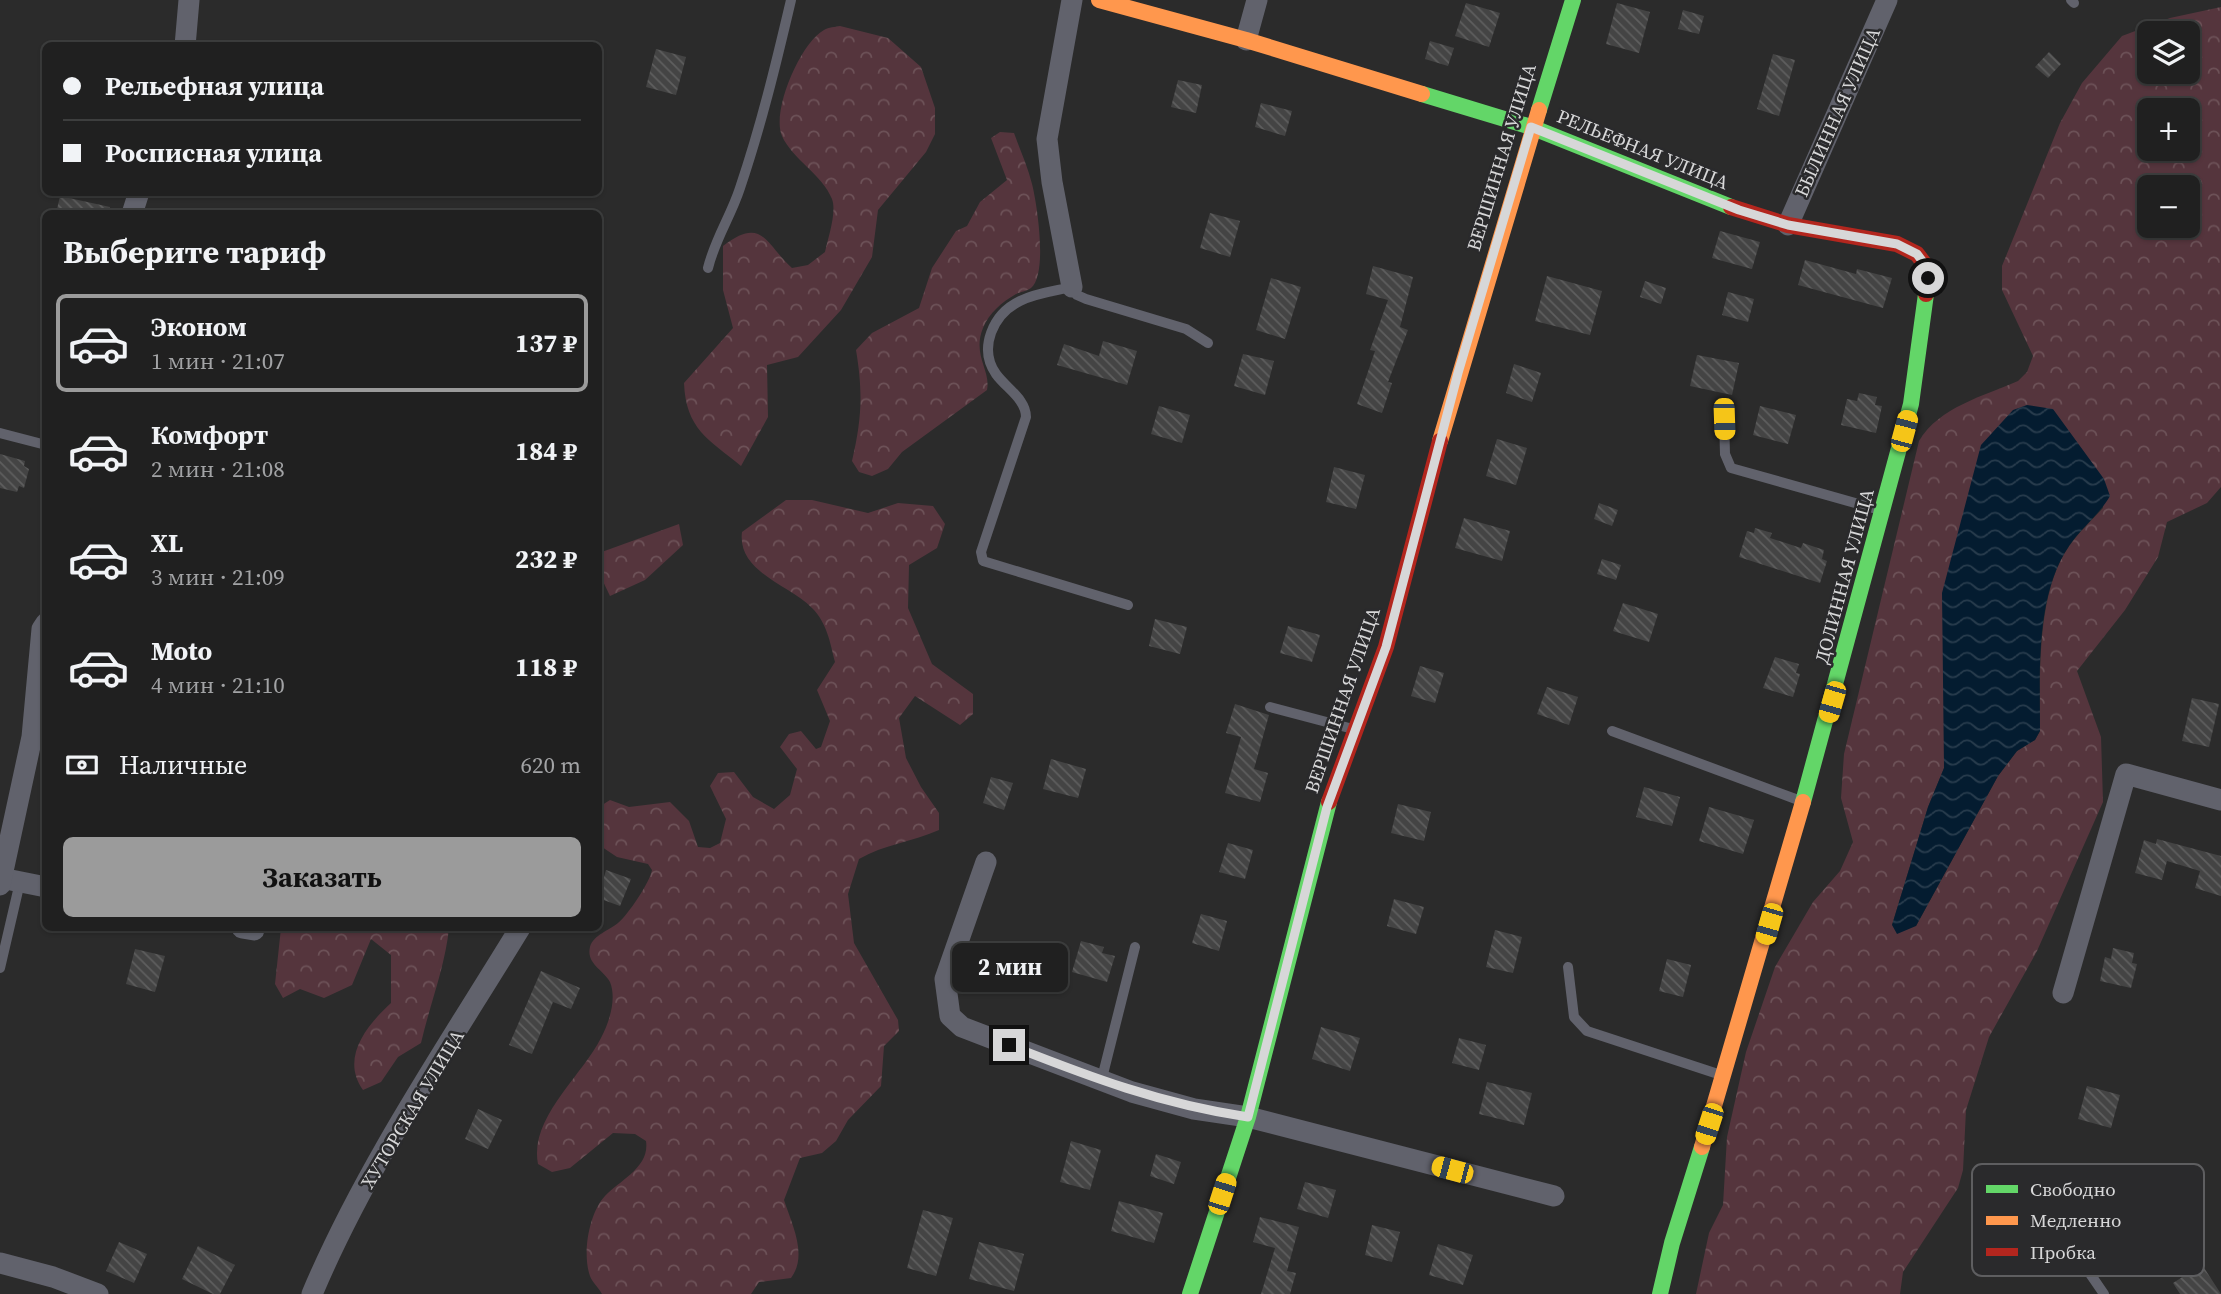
<!DOCTYPE html>
<html lang="ru">
<head>
<meta charset="utf-8">
<style>
	body { margin:0; font-family:"Source Serif 4",serif; background:#282829; color:#f1f3f6; height:100vh; display:flex; flex-direction:column; font-size:26px; white-space:nowrap }
	* { box-sizing:border-box; margin:0 }
	p { font-size:23px; color:#a2a3a5 }
	.icon { flex:none; width:38px; height:38px; fill:none; stroke:currentColor; stroke-width:2; stroke-linecap:round; stroke-linejoin:round }
	.map { position:relative; flex:1; overflow:hidden }
	.drawer { position:absolute; left:42px; top:210px; width:560px; height:721px; display:flex; flex-direction:column; background:#202020; border-radius:10px; box-shadow:0 2px 5px #0004,0 0 0 2px #3d3e3e }
	.drawer>* { flex:none }
	.hud { position:absolute; left:42px; top:42px; width:560px; height:154px; border-radius:10px; box-shadow:0 2px 5px #0004,0 0 0 2px #3d3e3e; display:grid; align-content:center; height:154px; padding:0 21px; background:#202020 }
	.controls { position:absolute; left:2137px; top:21px; display:grid; gap:14px }
	.controls a { display:grid; place-items:center; width:63px; height:63px; border-radius:10px; background:#202020; box-shadow:0 2px 5px #0004,0 0 0 2px #3d3e3e; font-size:35px }
	.end { position:absolute; width:32px; height:32px; margin:-16px; border:9px solid #d7d7d8; background:#111; box-shadow:0 0 0 4px #111 }
	.from { border-radius:50% }
	.bubble { position:absolute; height:49px; border-radius:10px; background:#202020; box-shadow:0 2px 5px #0004,0 0 0 2px #3d3e3e; font-size:23px; font-weight:700; line-height:49px; text-align:center }
	.car { position:absolute; width:21px; height:42px; margin:-21px -10px; border-radius:9px; box-shadow:0 0 5px 2px #0007; background:linear-gradient(#f5c518 24%,#345 0 40%,#f5c518 0 76%,#345 0 86%,#f5c518 0) }
	.hud b { display:flex; align-items:center; gap:24px; height:66px; font-size:26px }
	.hud b+b { border-top:2px solid #3d3e3e }
	.hud i { width:18px; height:18px; background:#f1f3f6 }
	ul { padding:0; list-style:none }
	li { display:flex; align-items:center; gap:21px; height:98px; margin:0 14px 10px; padding:0 7px; border:4px solid transparent; border-radius:10px }
	li div { flex:1 }
	li b { display:block; font-size:26px }
	li em { font-style:normal; font-weight:700 }
	li.current { border-color:#9b9b9b }
	li>.icon { width:63px; height:63px; stroke-width:1.5 }
	h2 { padding:0 21px; font-size:32px; line-height:84px }
	.pay { display:flex; align-items:center; gap:18px; height:77px; padding:0 21px; font-size:26px }
	.pay p { margin-inline-start:auto }
	.cta { display:flex; gap:14px; margin-top:auto; padding:14px 21px }
	.cta a { flex:1; height:80px; border-radius:10px; background:#9b9b9b; color:#111; font-size:28px; font-weight:700; line-height:80px; text-align:center }
	.map>svg:first-child { display:block }
	.forest { fill:url(#forest-crowns); fill-rule:evenodd }
	.water { fill:url(#water-waves) }
	.building { fill:url(#building-back-hatch) }
	.lines { fill:none; stroke-linecap:round; stroke-linejoin:round }
	.lane { stroke:#61626c; stroke-width:10 }
	.street { stroke:#61626c; stroke-width:21 }
	.fast { stroke:#63d668; stroke-width:16 }
	.slow { stroke:#ff974d; stroke-width:16 }
	.jam { stroke:#b3261e; stroke-width:16 }
	.route { stroke:#d7d7d8; stroke-width:9 }
	.labels { text-anchor:middle; dominant-baseline:central; stroke-width:5; stroke-linejoin:round; paint-order:stroke }
	.street-label { font-size:19px; fill:#d7d7d8; stroke:#2a2a2c }
	.key { fill:#2a2a2c; stroke:#5e5e60; stroke-width:2 }
	.key-label { font-size:19px; fill:#d7d7d8 }
</style>
</head>
<body>
<div class="map">
<svg width="2221" height="1294" viewBox="0 0 2221 1294">
	<defs>
		<pattern id="forest-crowns" width="20" height="18" patternUnits="userSpaceOnUse" patternTransform="scale(1.75)"><rect width="20" height="18" fill="#55353d"/><path d="M2 6a3 3 0 1 1 6 0M12 15a3 3 0 1 1 6 0" fill="none" stroke="#6d5258"/></pattern>
		<pattern id="water-waves" width="16" height="10" patternUnits="userSpaceOnUse" patternTransform="scale(1.75)"><rect width="16" height="10" fill="#041c30"/><path d="M0 5q4-4 8 0t8 0" fill="none" stroke="#283c4d"/></pattern>
		<pattern id="building-back-hatch" width="6" height="6" patternUnits="userSpaceOnUse" patternTransform="scale(1.75)"><rect width="6" height="6" fill="#444"/><path d="M-1 5l2 2M0 0l6 6M5-1l2 2" fill="none" stroke="#5e5e5e"/></pattern>
	</defs>
	<rect width="100%" height="100%" fill="#2b2b2b"/>
	<g class="forest">
		<path d="M2221,7v480l-14,16 -40,19 -9,35 -33,53 -48,61 24,66 2,65 -66,149 -48,86 -23,73 -3,60 -5,18 -55,84 -3,22h-204l13,-61 14,-28 4,-68 19,-85 29,-85 38,-65 27,-31 13,-29 -12,-44 3,-44 75,-313c20,-34 65,-45 99,-60l9,-9 6,-16 -31,-66v-24l58,-143 22,-40 40,-47 48,-18zM2149,33h39v39h-39zM2149,110h39v39h-39zM2149,187h39v39h-39zM2104,479l-1,29c-11,12 -24,24 -33,37 -34,46 -30,131 -30,186l-5,9 -18,11 -19,25 -82,150 -24,-1 36,-118 16,-39 2,-72z"/>
		<path d="M840,26l48,12 33,29 14,41v26l-9,18 -48,58 -6,47 -31,53 -43,47 -31,8 1,52 -27,49c-33,-27 -55,-37 -57,-83l49,-55 -10,-38v-44c40,-31 43,-1 69,22l16,-3 17,-13c3,-14 12,-40 7,-53 -10,-25 -39,-39 -50,-63 -11,-25 19,-94 42,-106 5,-3 11,-3 16,-4z"/>
		<path d="M1000,132l14,1c6,17 14,34 18,51 5,19 16,90 -1,104 -4,3 -11,4 -15,6 -14,8 -27,19 -33,34 -11,27 8,42 4,62l-85,62 -14,17 -16,7 -13,-4 -7,-11c10,-42 11,-69 4,-111l16,-17 47,-25 13,-40 24,-37 11,-5 13,-24 27,-22 -16,-42z"/>
		<path d="M786,500h26l56,13 30,-10 35,3 12,18 -8,24 -28,17 -1,43 24,56 41,30v20l-13,11 -45,-29 -16,22 7,40 15,29 18,26v17c-27,12 -54,14 -80,29l-11,35 6,49 44,77 1,11 -15,15 -3,40 -33,34 -12,21 -14,12 -22,5 -16,42c8,25 24,55 7,78l-32,4 -8,12h-149c-3,-6 -10,-12 -12,-18 -8,-22 -1,-63 15,-80 15,-16 45,-29 41,-55l-11,-7 -22,-1 -43,35 -18,4 -14,-8c-9,-46 44,-88 63,-126 8,-15 16,-39 9,-56 -6,-12 -24,-18 -20,-35 3,-12 20,-17 28,-24 10,-8 32,-41 34,-53l-4,-6 -31,-7 -18,-12v-38l11,-7 19,7 41,-5 19,19 9,26 12,1 10,-5 6,-24 -16,-33 8,-13 16,-1 19,25 21,12 16,-14 7,-26 -17,-22 9,-13 12,-3 15,18 5,-2 9,-26 -13,-31 18,-28c-5,-20 -8,-39 -23,-54 -24,-24 -75,-36 -70,-76z"/>
		<path d="M679,524l4,21 -38,35 -35,16 -11,-23v-20z"/>
		<path d="M281,928h168c-4,39 -19,76 -28,115l-23,14 -17,25 -18,8c-23,-32 4,-65 28,-87v-48l-20,-16 -19,46 -28,13 -24,-9 -17,9 -8,-14z"/>
	</g>
	<path class="water" d="M2027,405l26,4 51,70 6,17c-11,19 -29,32 -41,50 -34,50 -29,127 -29,185l-5,9 -18,11 -19,25 -82,150 -19,8 -5,-9 36,-118 16,-39 -2,-175 39,-148 32,-35z"/>
	<g class="building">
		<path d="M1466,3l34,10 -11,34 -34,-11z"/>
		<path d="M1617,3l33,9 -11,41 -33,-9z"/>
		<path d="M1683,10l21,6 -5,18 -21,-5z"/>
		<path d="M1430,41l24,7 -6,18 -23,-7z"/>
		<path d="M656,49l30,8 -10,38 -30,-8z"/>
		<path d="M2049,52l12,12 -13,14 -13,-11z"/>
		<path d="M1773,54l22,6 -16,56 -22,-7z"/>
		<path d="M1178,80l24,5 -6,28 -25,-6z"/>
		<path d="M1261,103l31,8 -7,25 -30,-9z"/>
		<path d="M60,196l50,11v7h-54z"/>
		<path d="M1210,213l30,8 -10,36 -30,-9z"/>
		<path d="M1720,231l40,11 -8,27 -40,-11z"/>
		<path d="M1805,260l51,14 1,-5 35,9 -9,30 -85,-23z"/>
		<path d="M1373,266l40,11 -13,50 8,3 -20,52 4,1 -10,30 -25,-9 18,-53 -5,-1 18,-50 -22,-6z"/>
		<path d="M1547,276l55,15 -12,44 -55,-14z"/>
		<path d="M1271,278l30,9 -16,52 -29,-9z"/>
		<path d="M1645,281l21,7 -5,16 -21,-7z"/>
		<path d="M1728,292l26,7 -6,23 -26,-7z"/>
		<path d="M1103,341l34,10 -10,34 -70,-20 7,-21 35,12z"/>
		<path d="M1243,354l31,7 -9,34 -31,-9z"/>
		<path d="M1697,355l42,8 -7,32 -42,-9z"/>
		<path d="M1514,364l27,9 -9,29 -26,-9z"/>
		<path d="M1859,393l18,4 -2,8 7,1 -6,27 -35,-8 6,-26 10,2z"/>
		<path d="M1159,406l31,9 -8,28 -31,-9z"/>
		<path d="M1760,406l36,9 -8,29 -35,-9z"/>
		<path d="M1497,439l30,9 -11,37 -30,-9z"/>
		<path d="M0,454l25,7 -1,5 5,3 -5,19 -5,-2 -2,6 -17,-4z"/>
		<path d="M1334,467l31,8 -9,34 -30,-7z"/>
		<path d="M1599,503l19,7 -6,16 -18,-7z"/>
		<path d="M1464,518l46,13 -8,30 -47,-13z"/>
		<path d="M1755,528l17,5 -2,5 31,10 2,-5 21,7 -2,9 5,2 -7,22 -81,-26 8,-26 7,2z"/>
		<path d="M1602,559l19,6 -5,15 -19,-6z"/>
		<path d="M1623,603l35,11 -9,28 -36,-11z"/>
		<path d="M1155,619l32,8 -7,27 -31,-8z"/>
		<path d="M1288,626l32,9 -8,27 -32,-9z"/>
		<path d="M1775,657l24,7 -3,9 4,1 -7,23 -30,-9z"/>
		<path d="M1420,666l24,7 -9,30 -24,-7z"/>
		<path d="M1547,687l31,10 -9,28 -32,-11z"/>
		<path d="M2192,698l27,6 -10,43 -27,-6z"/>
		<path d="M1235,704l34,11 -15,54 14,4 -8,29 -35,-9 16,-56 -15,-4z"/>
		<path d="M1051,759l35,10 -8,29 -35,-9z"/>
		<path d="M991,777l22,6 -9,27 -21,-7z"/>
		<path d="M1644,787l36,10 -8,29 -36,-9z"/>
		<path d="M1398,804l33,8 -7,29 -33,-8z"/>
		<path d="M1709,807l45,13 -11,34 -44,-13z"/>
		<path d="M2157,839l64,17v40l-26,-8 5,-17 -33,-10 -5,19 -27,-7 9,-33 12,4z"/>
		<path d="M1228,843l25,7 -8,29 -26,-7z"/>
		<path d="M606,870l25,9 -11,27 -22,-8z"/>
		<path d="M1394,899l30,8 -8,27 -29,-8z"/>
		<path d="M1201,914l26,7 -8,30 -27,-8z"/>
		<path d="M1495,930l27,7 -9,36 -27,-6z"/>
		<path d="M1081,941l23,6 -2,6 13,3 -8,26 -35,-10z"/>
		<path d="M2113,948l21,5 -2,10 5,1 -6,24 -31,-7 5,-24 6,2z"/>
		<path d="M135,949l30,7 -10,36 -29,-8z"/>
		<path d="M1667,959l24,6 -8,32 -24,-6z"/>
		<path d="M541,971l39,17 -9,21 -18,-7 -21,52 -23,-9z"/>
		<path d="M1321,1027l39,11 -10,33 -38,-12z"/>
		<path d="M1459,1038l27,7 -7,25 -27,-7z"/>
		<path d="M1487,1082l45,11 -8,32 -45,-11z"/>
		<path d="M2087,1086l33,9 -9,33 -33,-9z"/>
		<path d="M478,1109l24,11 -14,29 -23,-10z"/>
		<path d="M1071,1141l30,9 -11,40 -30,-8z"/>
		<path d="M1156,1154l25,8 -7,22 -24,-8z"/>
		<path d="M1305,1182l31,8 -8,28 -31,-9z"/>
		<path d="M2173,1190l31,46 -14,10 31,48h-41l-7,-11 11,-7 -44,-64z"/>
		<path d="M1119,1201l44,12 -9,30 -43,-12z"/>
		<path d="M923,1210l30,8 -17,58 -29,-8z"/>
		<path d="M1260,1217l39,10 -12,44 9,2 -6,21h-29l14,-46 -22,-6z"/>
		<path d="M1372,1225l28,7 -8,30 -27,-7z"/>
		<path d="M119,1242l28,12 -13,29 -28,-12z"/>
		<path d="M979,1242l45,12 -10,37 -45,-12z"/>
		<path d="M1438,1244l35,11 -10,30 -34,-10z"/>
		<path d="M198,1246l37,19 -15,29h-7l-31,-15z"/>
	</g>
	<g class="lines">
		<g class="lane">
			<path d="M2071,0l3,3"/>
			<path d="M708,268c7,-29 23,-52 32,-80 21,-62 36,-124 51,-188"/>
			<path d="M1724,419l1,35 6,14 149,42"/>
			<path d="M0,433l46,12"/>
			<path d="M1128,605l-145,-44 -2,-9 45,-135c0,-18 -20,-29 -30,-43 -18,-26 -3,-60 24,-73 16,-8 35,-10 52,-14l5,8 9,4 100,30 22,14"/>
			<path d="M1270,707l83,22"/>
			<path d="M1612,731l189,70"/>
			<path d="M1568,967l6,50 13,14 134,44"/>
			<path d="M0,968l20,-86"/>
			<path d="M1101,1082l34,-135"/>
			<path d="M2049,1214l55,80"/>
		</g>
		<g class="street">
			<path d="M1072,0l-25,139 5,43 20,105"/>
			<path d="M1246,40l11,-40"/>
			<path d="M185,46l4,-46"/>
			<path d="M132,214l7,-22"/>
			<path d="M1788,225l99,-225"/>
			<path d="M986,862l-41,117 5,37 12,11 170,65 62,17 54,8 306,79"/>
			<path d="M1,878l45,9"/>
			<path d="M0,885l32,-148 10,-108 4,-6"/>
			<path d="M242,928l12,2"/>
			<path d="M2063,993l63,-219 95,26"/>
			<path d="M0,1263l53,14 45,17"/>
			<path d="M312,1294c54,-128 136,-248 208,-366"/>
		</g>
		<g class="fast">
			<path d="M1422,94l109,33 200,80"/>
			<path d="M1539,110l34,-110"/>
			<path d="M1803,802l108,-398 15,-110"/>
			<path d="M1190,1294l58,-177 81,-315"/>
			<path d="M1660,1294l12,-51 30,-96"/>
		</g>
		<g class="slow">
			<path d="M1099,0l147,40 176,54"/>
			<path d="M1440,441l99,-331"/>
			<path d="M1702,1147l101,-345"/>
		</g>
		<g class="jam">
			<path d="M1731,207l57,18 109,19 20,10 9,12v28"/>
			<path d="M1329,802l57,-155 54,-206"/>
		</g>
	</g>
	<g class="lines">
		<path class="route" d="M1009,1045c81,32 152,59 239,72l79,-310 59,-160 72,-274 73,-246 208,83 49,15 109,19 20,10 9,12 2,12"/>
	</g>
	<g class="labels">
		<g class="street-label">
			<text transform="translate(1837 112) rotate(-66)">БЫЛИННАЯ УЛИЦА</text>
			<text transform="translate(1643 149) rotate(22)">РЕЛЬЕФНАЯ УЛИЦА</text>
			<text transform="translate(1501 157) rotate(-73)">ВЕРШИННАЯ УЛИЦА</text>
			<text transform="translate(1844 576) rotate(-75)">ДОЛИННАЯ УЛИЦА</text>
			<text transform="translate(1342 700) rotate(-71)">ВЕРШИННАЯ УЛИЦА</text>
			<text transform="translate(412 1109) rotate(-59)">ХУТОРСКАЯ УЛИЦА</text>
		</g>
	</g>
	<rect x="1972" y="1164" width="232" height="112" rx="10" class="key"/>
	<rect x="1986" y="1185" width="32" height="8" fill="#63d668"/>
	<rect x="1986" y="1216" width="32" height="9" fill="#ff974d"/>
	<rect x="1986" y="1248" width="32" height="8" fill="#b3261e"/>
	<g class="key-label">
		<text x="2030" y="1196">Свободно</text>
		<text x="2030" y="1227">Медленно</text>
		<text x="2030" y="1259">Пробка</text>
	</g>
</svg>
<div class="controls">
<a><svg class="icon" aria-label="layers" viewBox="0 0 24 24"><path d="M12 4l9 5-9 5-9-5zM3 14l9 5 9-5"/></svg></a>
<a>+</a>
<a>−</a>
</div>
<i class="end from" style="left:1928px;top:278px"></i>
<i class="end" style="left:1009px;top:1045px"></i>
<div class="bubble" style="left:952px;top:943px;width:116px">2 мин</div>
<i class="car" style="left:1724px;top:419px;rotate:178deg"></i>
<i class="car" style="left:1904px;top:431px;rotate:15deg"></i>
<i class="car" style="left:1832px;top:702px;rotate:196deg"></i>
<i class="car" style="left:1769px;top:924px;rotate:196deg"></i>
<i class="car" style="left:1709px;top:1124px;rotate:198deg"></i>
<i class="car" style="left:1452px;top:1170px;rotate:285deg"></i>
<i class="car" style="left:1222px;top:1194px;rotate:18deg"></i>
<div class="hud">
<b><i class="from"></i>Рельефная улица</b>
<b><i></i>Росписная улица</b>
</div>
<section class="drawer">
<h2>Выберите тариф</h2>
<ul>
<li class="current"><svg class="icon" aria-label="car" viewBox="0 0 24 24"><path d="M5 17H2v-5l4-1 3-4h7l3 4 3 1v5h-3M9 17h6M6 11h13"/><circle cx="7" cy="17" r="2"/><circle cx="17" cy="17" r="2"/></svg><div><b>Эконом</b><p>1 мин · 21:07</p></div><em>137 ₽</em></li>
<li><svg class="icon" aria-label="car" viewBox="0 0 24 24"><path d="M5 17H2v-5l4-1 3-4h7l3 4 3 1v5h-3M9 17h6M6 11h13"/><circle cx="7" cy="17" r="2"/><circle cx="17" cy="17" r="2"/></svg><div><b>Комфорт</b><p>2 мин · 21:08</p></div><em>184 ₽</em></li>
<li><svg class="icon" aria-label="car" viewBox="0 0 24 24"><path d="M5 17H2v-5l4-1 3-4h7l3 4 3 1v5h-3M9 17h6M6 11h13"/><circle cx="7" cy="17" r="2"/><circle cx="17" cy="17" r="2"/></svg><div><b>XL</b><p>3 мин · 21:09</p></div><em>232 ₽</em></li>
<li><svg class="icon" aria-label="car" viewBox="0 0 24 24"><path d="M5 17H2v-5l4-1 3-4h7l3 4 3 1v5h-3M9 17h6M6 11h13"/><circle cx="7" cy="17" r="2"/><circle cx="17" cy="17" r="2"/></svg><div><b>Moto</b><p>4 мин · 21:10</p></div><em>118 ₽</em></li>
</ul>
<div class="pay"><svg class="icon" aria-label="cash" viewBox="0 0 24 24"><path d="M3 7h18v10H3z"/><circle cx="12" cy="12" r="2"/></svg>Наличные<p>620 m</p></div>
<div class="cta"><a>Заказать</a></div>
</section>
</div>
</body>
</html>
